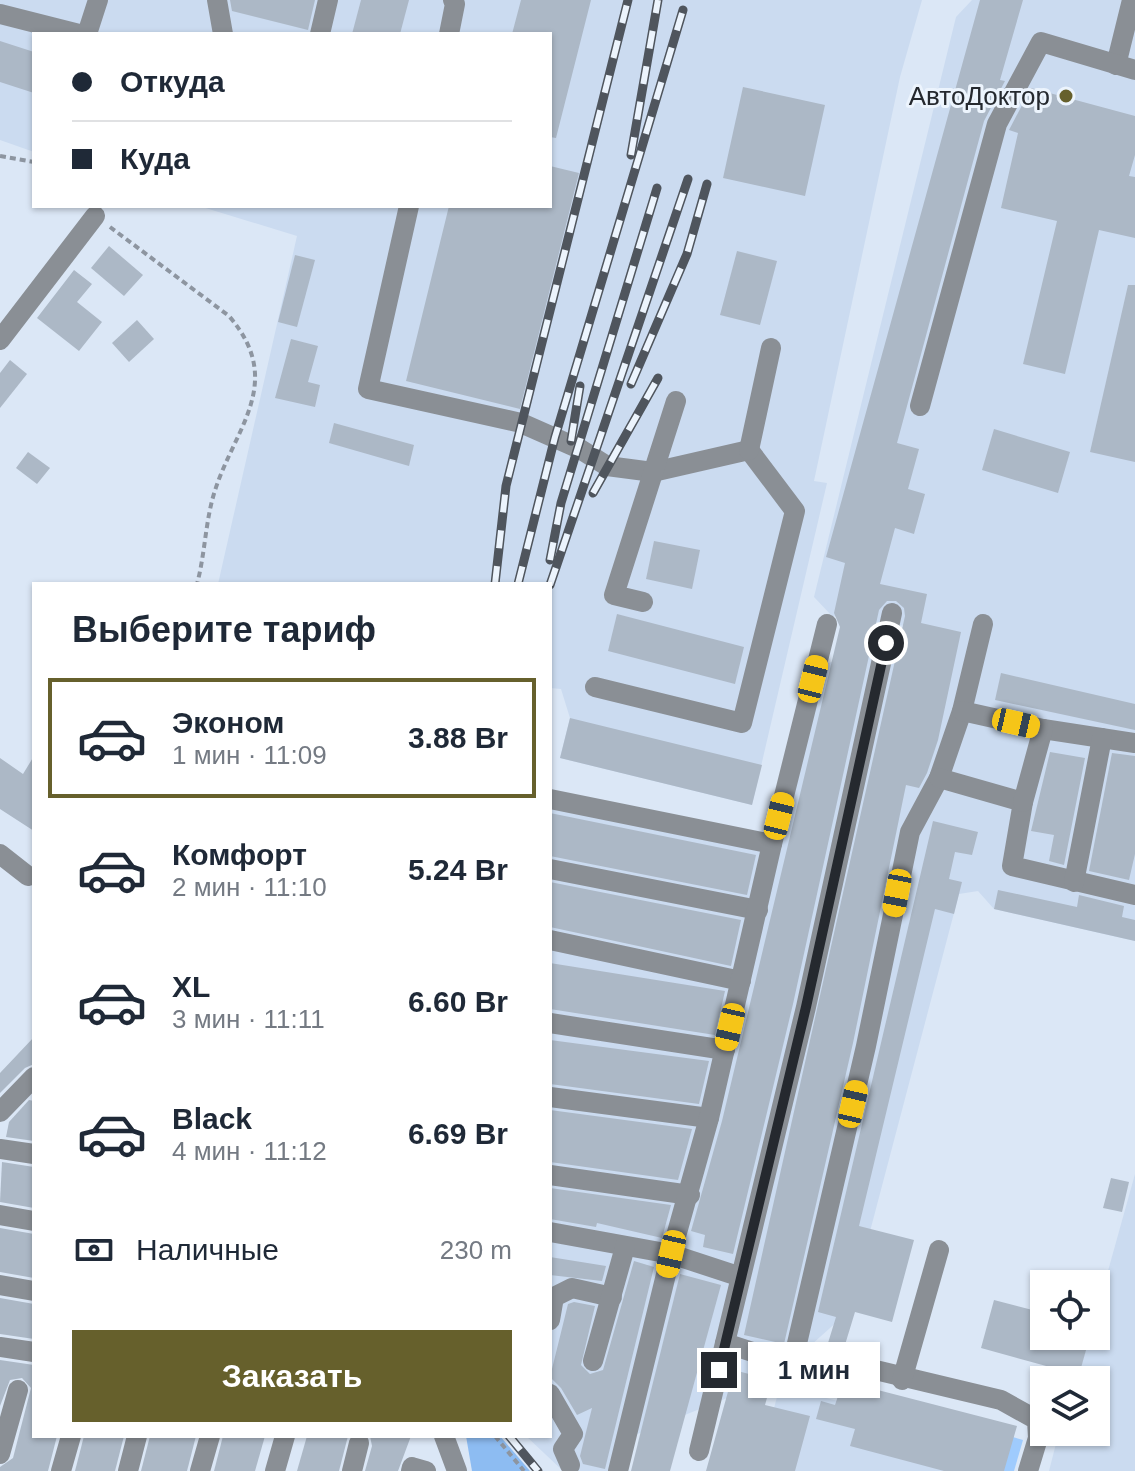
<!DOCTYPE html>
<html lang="ru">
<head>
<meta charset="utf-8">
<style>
	body { margin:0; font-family:Arial,sans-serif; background:#f6f6f7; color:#1f2937; height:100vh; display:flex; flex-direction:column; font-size:30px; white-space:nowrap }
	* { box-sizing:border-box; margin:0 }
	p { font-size:26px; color:#747a83 }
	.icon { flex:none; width:44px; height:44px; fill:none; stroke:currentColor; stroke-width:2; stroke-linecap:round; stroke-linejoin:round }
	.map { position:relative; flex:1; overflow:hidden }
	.panel { position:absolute; left:32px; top:582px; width:520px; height:856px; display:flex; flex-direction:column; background:#fff; border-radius:0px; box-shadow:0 2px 6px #0004 }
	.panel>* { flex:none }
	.top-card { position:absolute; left:32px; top:32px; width:520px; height:176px; border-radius:0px; box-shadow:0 2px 6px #0004; display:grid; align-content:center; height:176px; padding:0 40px; background:#fff }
	.buttons { position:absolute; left:1030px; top:1270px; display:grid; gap:16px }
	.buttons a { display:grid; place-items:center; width:80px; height:80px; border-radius:0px; background:#fff; box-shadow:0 2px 6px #0004; font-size:40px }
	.end { position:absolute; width:36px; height:36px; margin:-18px; border:10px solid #25292f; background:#fff; box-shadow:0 0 0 4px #fff }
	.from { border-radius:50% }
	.bubble { position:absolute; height:56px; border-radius:0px; background:#fff; box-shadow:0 2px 6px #0004; font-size:26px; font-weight:700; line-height:56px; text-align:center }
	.car { position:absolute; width:24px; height:48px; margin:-24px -12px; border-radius:10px; box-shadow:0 0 6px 2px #0007; background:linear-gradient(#f5c518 24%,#345 0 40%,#f5c518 0 76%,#345 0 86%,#f5c518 0) }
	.top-card b { display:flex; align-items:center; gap:28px; height:76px; font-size:30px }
	.top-card b+b { border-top:2px solid #e0e1e3 }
	.top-card i { width:20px; height:20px; background:#1f2937 }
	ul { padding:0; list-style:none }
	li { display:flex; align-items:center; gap:24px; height:120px; margin:0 16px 12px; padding:0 24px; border:4px solid transparent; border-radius:0px }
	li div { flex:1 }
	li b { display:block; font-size:30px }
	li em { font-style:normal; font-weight:700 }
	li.selected { border-color:#66602c }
	li>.icon { width:72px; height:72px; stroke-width:1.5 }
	h2 { padding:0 40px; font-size:36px; line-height:96px }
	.pay { display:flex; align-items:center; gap:20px; height:88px; padding:0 40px; font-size:30px }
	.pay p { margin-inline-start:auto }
	.cta { display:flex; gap:16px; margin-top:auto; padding:16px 40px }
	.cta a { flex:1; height:92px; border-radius:0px; background:#66602c; color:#fff; font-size:32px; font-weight:700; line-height:92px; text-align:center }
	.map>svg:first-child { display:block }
	.built { fill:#cbdbf0 }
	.green { fill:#9fcbfd }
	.forest { fill:#8dbcf2 }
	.building { fill:#acb8c6 }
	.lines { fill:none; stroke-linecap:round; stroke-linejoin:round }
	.path { stroke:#8d95a0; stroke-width:4; stroke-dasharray:6 4; stroke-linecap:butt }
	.minor { stroke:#8a8f95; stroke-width:20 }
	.rail-casing { stroke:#4f555d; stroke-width:9 }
	.rail { stroke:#ecf4fd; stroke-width:6; stroke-dasharray:18; stroke-linecap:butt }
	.route { stroke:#25292f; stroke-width:10 }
	.poi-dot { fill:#66602c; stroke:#ecf4fd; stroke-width:3 }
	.labels { text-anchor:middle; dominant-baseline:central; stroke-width:6; stroke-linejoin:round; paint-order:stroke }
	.poi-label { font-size:26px; fill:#25292f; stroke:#ecf4fd; text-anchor:end }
</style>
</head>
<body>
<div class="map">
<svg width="1135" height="1471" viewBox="0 0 1135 1471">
	<rect width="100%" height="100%" fill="#dbe7f6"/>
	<g class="built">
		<path d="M0,0h922l-22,77 -86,404 13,2 -75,322 -192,-47 10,-40 -9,-29 -11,-1v-104h-332l79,-348 -98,-30h351v-172h-516v118l-34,-12z"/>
		<path d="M972,0h163v941l-141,-32 -16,-18 -19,3 -110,417 -77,69 -157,63 -2,28h-50l-37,-35h24v-635l228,54 35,-186 107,-41 -88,-12 -18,-19 142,-580z"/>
		<path d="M1135,1174v297h-86l10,-39h37v-52h-19l13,-44h6v-22z"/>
		<path d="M780,1386l81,21 143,64h-247z"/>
	</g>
	<path class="green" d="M970,1425l53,15 -9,31h-13z"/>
	<path class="forest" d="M466,1436h34l30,35h-58z"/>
	<g class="building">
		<path d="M230,0h85l-7,30 -76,-19z"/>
		<path d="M361,0h48l-9,34h-48z"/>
		<path d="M521,0h70l-35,138 -6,-1v-103h-38z"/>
		<path d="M980,0h43l-23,80 5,1 -21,40 -87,322 22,6 -11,40 17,5 -11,40 -19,-6 -15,56 47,10 -6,29 40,9 -23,108 -11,33 -8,15 -13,-3 -53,258 -69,301 -40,-9 161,-719 -1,-8 -8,-7h-9l-8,9 -86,394 -60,250 -30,-7 2,-12 -14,-4 31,-110 118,-494 -6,-14 11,-50 -19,-6z"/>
		<path d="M0,41l34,11v41l-34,-11z"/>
		<path d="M743,87l82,18 -20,91 -82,-18z"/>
		<path d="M1031,88l104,28v39l-6,21 6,1v61l-36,-8 -34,144 -42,-10 34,-143 -56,-13 17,-75 -9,-3z"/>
		<path d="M550,166l29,7 -59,236 -114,-28 43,-175h101z"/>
		<path d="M109,246l34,29 -19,21 -33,-28z"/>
		<path d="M737,251l40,10 -17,64 -40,-10z"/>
		<path d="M295,255l20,5 -18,67 -19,-5z"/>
		<path d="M74,270l18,14 -15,18 25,20 -23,29 -42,-33z"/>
		<path d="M1128,285h7v177l-45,-10z"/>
		<path d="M137,320l17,19 -25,23 -17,-19z"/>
		<path d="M291,339l27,7 -10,36 12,3 -5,22 -40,-9z"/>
		<path d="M10,360l17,14 -27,34v-35z"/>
		<path d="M334,423l80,22 -5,21 -80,-23z"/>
		<path d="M994,429l76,23 -12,41 -76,-23z"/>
		<path d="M28,452l22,16 -13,16 -21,-16z"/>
		<path d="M654,541l46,9 -8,39 -46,-10z"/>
		<path d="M617,614l127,33 -9,37 -127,-33z"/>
		<path d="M1001,673l134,31v26l-140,-30z"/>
		<path d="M570,718l192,47 -10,40 -192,-47z"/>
		<path d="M1050,752l35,6 -21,107 -15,-4 5,-26 -23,-4z"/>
		<path d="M1112,753l23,3v98l-6,26 -40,-9z"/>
		<path d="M34,756v75l-34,-22v-51l23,16z"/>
		<path d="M550,813l206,42 -9,40 -197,-39z"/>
		<path d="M933,821l45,11 -6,23 -17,-3 -6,27 13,3 -8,32 -19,-5 -76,317 55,14 -22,82 -37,-10 -11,36 -16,-5 8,-26 -18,-5z"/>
		<path d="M550,882l191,38 -10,46 -181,-39z"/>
		<path d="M998,890l79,17 2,-12 45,11 -2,11 13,3v21l-141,-32z"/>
		<path d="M550,963l175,28 -10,44 -165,-26z"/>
		<path d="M34,1037v27l-9,4 -25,25v-20z"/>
		<path d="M550,1040l159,21 -10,43 -149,-20z"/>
		<path d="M29,1100l5,1v40l-28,-4 3,-15z"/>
		<path d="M550,1110l142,19 -14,51 -128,-18z"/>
		<path d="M2,1162l32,5v41l-34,-6z"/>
		<path d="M1111,1178l18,4 -7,30 -19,-4z"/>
		<path d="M550,1188l121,17 -9,33 -65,-15 -1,4 -46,-8z"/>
		<path d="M0,1228l34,6v44l-34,-6z"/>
		<path d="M550,1257l56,9 -4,15 -52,-6z"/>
		<path d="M634,1261l20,6 -49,202 -22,-5 -3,-8 12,-48 -15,7 -16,-27 -11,-11 18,-73 6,-2 21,4 -14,59 9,9 13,-4z"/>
		<path d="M680,1274l41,11 -51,186h-39z"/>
		<path d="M0,1298l34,6v35l-34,-5z"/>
		<path d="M994,1300l50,13v23h46l-11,39 -98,-27z"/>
		<path d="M0,1360l34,5v71h23l-9,35h-48v-4l13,-9 18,-70 -9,-10 -12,2 -10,26z"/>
		<path d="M734,1370l38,10 -7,25 45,11 -15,55h-89z"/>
		<path d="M843,1381l174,45 -13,45h-60l-94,-25 5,-17 -39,-10 5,-18 14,4z"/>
		<path d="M84,1436h40l-9,35h-40z"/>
		<path d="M150,1436h46l-9,35h-46z"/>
		<path d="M223,1436h42l-10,35h-41z"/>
		<path d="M307,1436h41l-9,35h-42z"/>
		<path d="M370,1436h41l-13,35h-33l7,-25z"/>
	</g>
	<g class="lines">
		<g class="path">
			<path d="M0,156l34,6"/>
			<path d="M110,227l119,89c61,71 -2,118 -18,189 -6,26 -7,53 -14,79"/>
			<path d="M495,1436l29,35"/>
		</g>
		<g class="minor">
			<path d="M217,0l6,34"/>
			<path d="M0,14l79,20"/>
			<path d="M87,34l11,-34"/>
			<path d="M320,34l8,-34"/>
			<path d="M449,34l6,-30 -2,-4"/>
			<path d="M1116,65l16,-65"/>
			<path d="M409,206l-41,183 153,34 59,26 27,17 46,6 96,-22 46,61 -53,212 -147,-36"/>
			<path d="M0,340l95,-124"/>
			<path d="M920,406l77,-282 44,-82 94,28"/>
			<path d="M749,450l22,-102"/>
			<path d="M643,602l-29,-7 62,-194"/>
			<path d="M983,624l-21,87 -23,67 -29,54 -44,214 -74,319 29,-8 180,43 36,20 1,18 -10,33"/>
			<path d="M962,711l81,18 92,14"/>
			<path d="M939,778l84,24 -11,64 123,29"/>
			<path d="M550,799l222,45"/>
			<path d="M1023,802l20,-73"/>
			<path d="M0,854l28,22"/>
			<path d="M550,869l208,41"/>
			<path d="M1074,882l28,-144"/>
			<path d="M550,940l191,41"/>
			<path d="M550,1023l175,27"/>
			<path d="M550,1097l159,21"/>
			<path d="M0,1112l34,-35"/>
			<path d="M0,1149l34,5"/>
			<path d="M550,1175l140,20"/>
			<path d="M0,1215l34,6"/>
			<path d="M550,1232l121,22 67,22"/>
			<path d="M0,1285l34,6"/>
			<path d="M550,1320l4,-23 18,-9 40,9"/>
			<path d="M0,1347l34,5"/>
			<path d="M593,1361l32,-114"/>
			<path d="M792,1365l-67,-22 81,-336 86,-394"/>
			<path d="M902,1380l37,-130"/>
			<path d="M550,1394l23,40 -10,15 7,16"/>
			<path d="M444,1436l13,35"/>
			<path d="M699,1451l26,-108"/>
			<path d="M0,1454l18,-64"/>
			<path d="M61,1471l10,-35"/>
			<path d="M128,1471l9,-35"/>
			<path d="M200,1471l10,-35"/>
			<path d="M275,1471l10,-35"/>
			<path d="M352,1471l7,-28"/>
			<path d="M411,1471l1,-4 14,4"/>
			<path d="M618,1471l53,-217 38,-136 63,-274 55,-220"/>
		</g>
		<defs>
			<g id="rail">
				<path d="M631,155l27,-155"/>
				<path d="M631,384l56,-130 20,-70"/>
				<path d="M571,441l9,-55"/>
				<path d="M593,493l65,-115"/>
				<path d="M550,560l11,-57 96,-315"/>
				<path d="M495,584l11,-98 122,-486"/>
				<path d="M518,584l37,-147 128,-427"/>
				<path d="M550,585l138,-406"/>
				<path d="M509,1436l29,35"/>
			</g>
		</defs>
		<use href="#rail" class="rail-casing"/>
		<use href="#rail" class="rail"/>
	</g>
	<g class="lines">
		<path class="route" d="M719,1370l87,-363 80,-364"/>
	</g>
	<circle class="poi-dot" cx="1066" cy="96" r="8"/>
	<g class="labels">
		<g class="poi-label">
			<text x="1050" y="96">АвтоДоктор</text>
		</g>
	</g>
</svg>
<div class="buttons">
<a><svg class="icon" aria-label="locate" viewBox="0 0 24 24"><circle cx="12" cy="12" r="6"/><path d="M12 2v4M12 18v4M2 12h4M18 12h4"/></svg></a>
<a><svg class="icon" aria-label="layers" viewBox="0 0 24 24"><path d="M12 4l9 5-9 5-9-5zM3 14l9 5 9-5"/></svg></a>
</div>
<i class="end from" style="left:886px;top:643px"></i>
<i class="end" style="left:719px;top:1370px"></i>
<div class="bubble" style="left:748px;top:1342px;width:132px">1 мин</div>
<i class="car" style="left:813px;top:679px;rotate:14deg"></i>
<i class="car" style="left:1016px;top:723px;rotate:103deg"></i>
<i class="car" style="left:779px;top:816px;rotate:14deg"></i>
<i class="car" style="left:897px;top:893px;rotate:191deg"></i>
<i class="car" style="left:730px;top:1027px;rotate:193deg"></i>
<i class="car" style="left:853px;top:1104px;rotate:13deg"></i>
<i class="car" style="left:671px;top:1254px;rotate:193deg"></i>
<div class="top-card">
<b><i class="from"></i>Откуда</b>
<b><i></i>Куда</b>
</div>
<section class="panel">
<h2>Выберите тариф</h2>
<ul>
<li class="selected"><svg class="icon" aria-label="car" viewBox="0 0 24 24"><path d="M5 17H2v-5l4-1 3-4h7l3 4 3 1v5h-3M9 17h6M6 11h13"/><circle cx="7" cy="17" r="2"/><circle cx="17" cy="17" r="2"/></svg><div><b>Эконом</b><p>1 мин · 11:09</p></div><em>3.88 Br</em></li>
<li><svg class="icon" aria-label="car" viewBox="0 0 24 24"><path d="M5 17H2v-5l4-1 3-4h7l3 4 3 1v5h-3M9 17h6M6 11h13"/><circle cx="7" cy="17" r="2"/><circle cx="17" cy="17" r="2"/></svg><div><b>Комфорт</b><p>2 мин · 11:10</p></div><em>5.24 Br</em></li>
<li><svg class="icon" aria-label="car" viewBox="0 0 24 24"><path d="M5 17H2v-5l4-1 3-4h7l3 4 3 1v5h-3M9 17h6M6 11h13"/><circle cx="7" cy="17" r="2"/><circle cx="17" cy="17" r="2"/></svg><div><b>XL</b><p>3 мин · 11:11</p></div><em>6.60 Br</em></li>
<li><svg class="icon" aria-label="car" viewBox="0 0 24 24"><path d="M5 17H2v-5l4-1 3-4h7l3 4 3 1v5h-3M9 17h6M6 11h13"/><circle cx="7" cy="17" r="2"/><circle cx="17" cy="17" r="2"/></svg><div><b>Black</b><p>4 мин · 11:12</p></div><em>6.69 Br</em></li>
</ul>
<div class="pay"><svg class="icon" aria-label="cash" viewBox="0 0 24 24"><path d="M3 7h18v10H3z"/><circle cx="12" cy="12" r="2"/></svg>Наличные<p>230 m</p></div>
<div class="cta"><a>Заказать</a></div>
</section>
</div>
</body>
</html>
